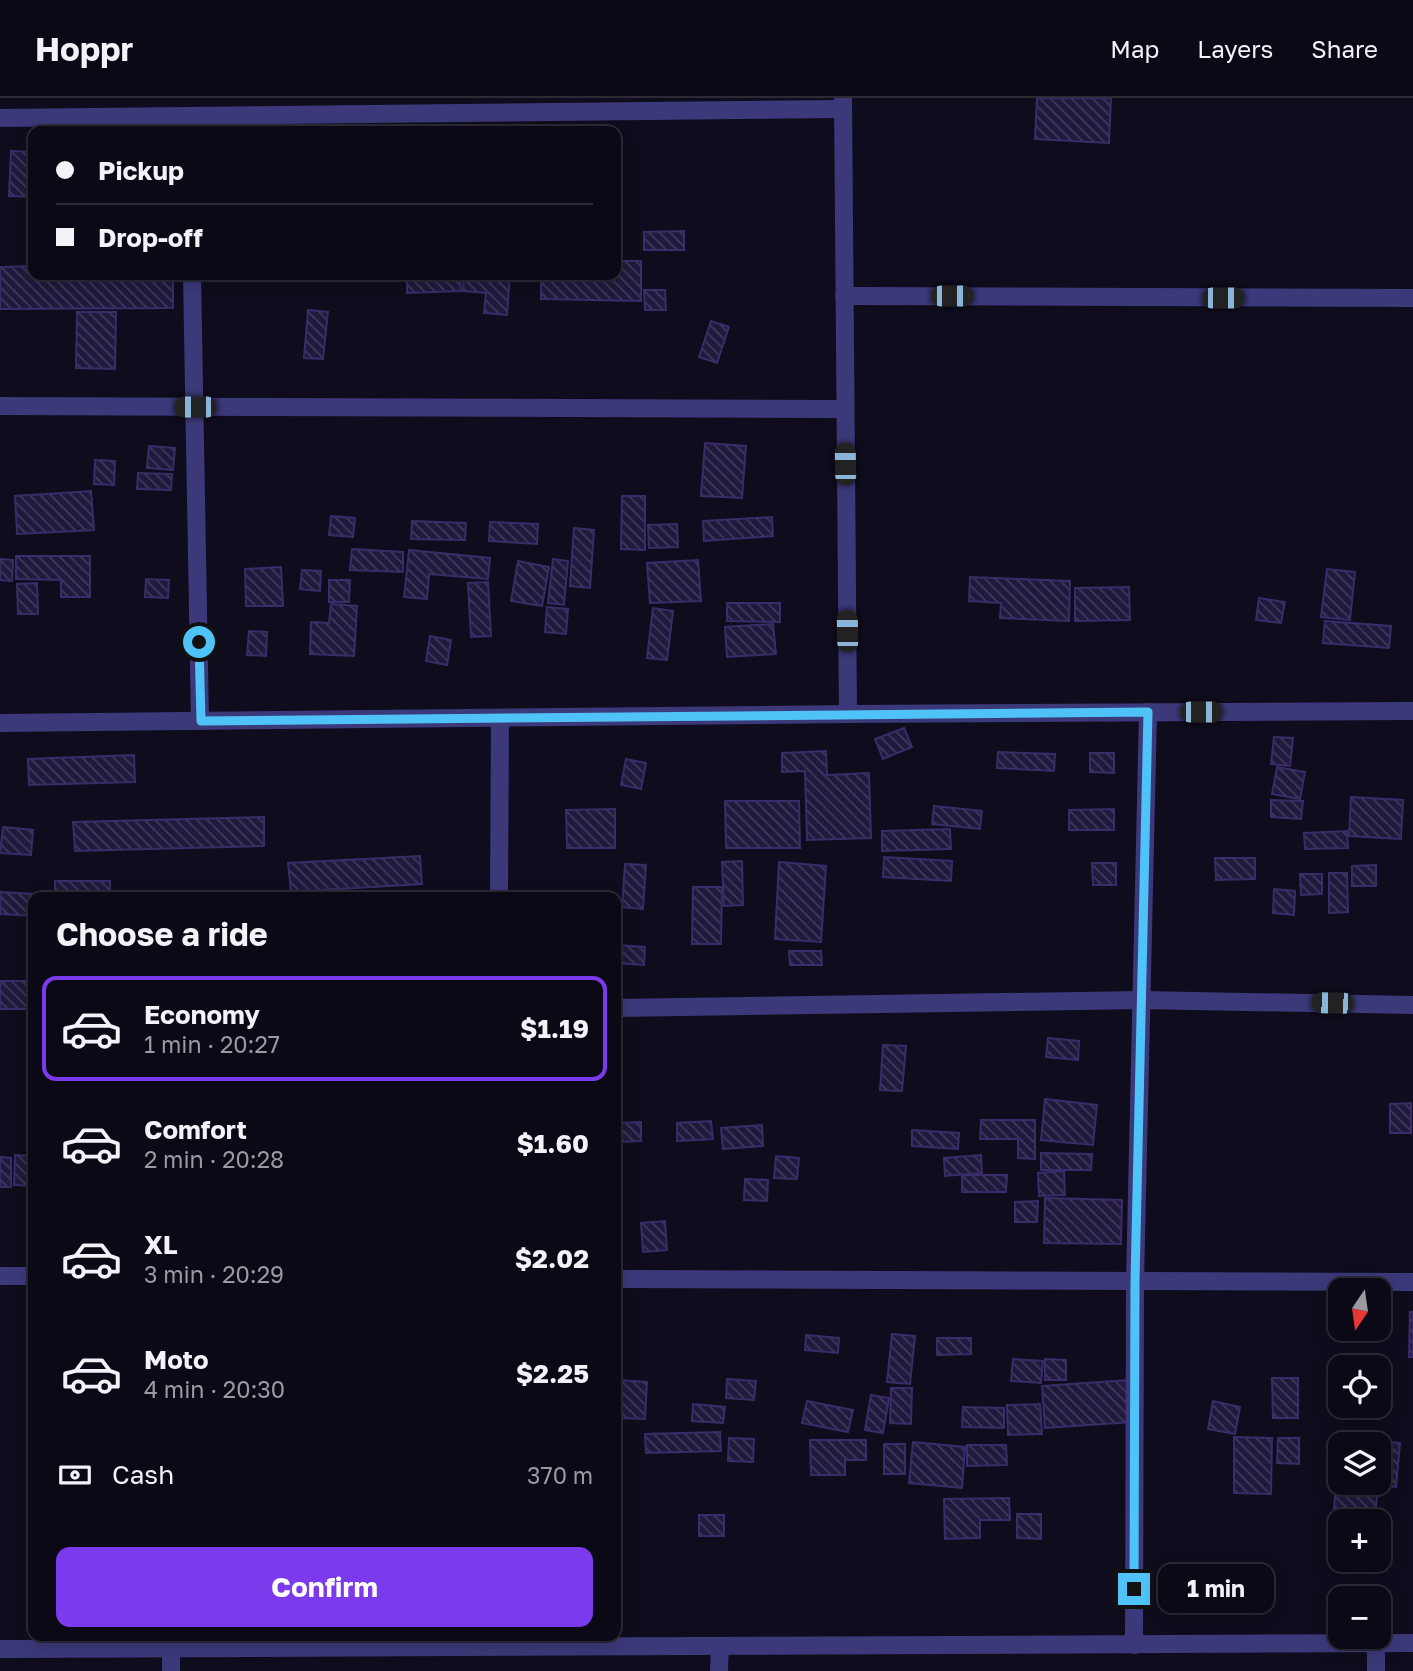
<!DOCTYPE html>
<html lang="en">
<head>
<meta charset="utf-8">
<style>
	body { margin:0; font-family:"Golos Text",sans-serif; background:#14121f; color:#f1f3f6; height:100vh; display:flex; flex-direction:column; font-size:26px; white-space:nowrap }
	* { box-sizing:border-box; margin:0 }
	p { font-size:23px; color:#9a9aa1 }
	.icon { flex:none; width:38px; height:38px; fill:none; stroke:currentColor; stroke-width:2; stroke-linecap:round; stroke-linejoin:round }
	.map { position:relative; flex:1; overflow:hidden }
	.sheet { position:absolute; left:28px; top:794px; width:593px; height:749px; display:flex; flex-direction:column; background:#0b0916; border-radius:14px; box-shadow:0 4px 18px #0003,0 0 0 2px #2b2a35 }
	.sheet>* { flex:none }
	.top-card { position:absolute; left:28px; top:28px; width:593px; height:154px; border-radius:14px; box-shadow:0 4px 18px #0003,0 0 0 2px #2b2a35; display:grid; align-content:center; height:154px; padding:0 28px; background:#0b0916 }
	.needle { width:46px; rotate:193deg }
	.controls { position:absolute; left:1328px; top:1180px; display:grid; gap:14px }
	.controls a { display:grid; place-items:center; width:63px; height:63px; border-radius:14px; background:#0b0916; box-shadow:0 4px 18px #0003,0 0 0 2px #2b2a35; font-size:35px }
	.end { position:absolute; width:32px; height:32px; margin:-16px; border:9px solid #4fc3f7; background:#111; box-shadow:0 0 0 4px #111 }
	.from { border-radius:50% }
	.bubble { position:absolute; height:49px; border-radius:14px; background:#0b0916; box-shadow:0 4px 18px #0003,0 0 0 2px #2b2a35; font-size:23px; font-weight:700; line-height:49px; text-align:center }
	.car { position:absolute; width:21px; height:42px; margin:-21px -10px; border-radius:9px; box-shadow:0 0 5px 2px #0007; background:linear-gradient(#222 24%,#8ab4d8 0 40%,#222 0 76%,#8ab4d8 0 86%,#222 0) }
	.top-card b { display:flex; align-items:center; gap:24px; height:66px; font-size:26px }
	.top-card b+b { border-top:2px solid #2b2a35 }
	.top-card i { width:18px; height:18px; background:#f1f3f6 }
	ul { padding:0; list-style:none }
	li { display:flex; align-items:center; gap:21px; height:105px; margin:0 14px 10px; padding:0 14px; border:4px solid transparent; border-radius:14px }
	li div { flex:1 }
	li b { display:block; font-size:26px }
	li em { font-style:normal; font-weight:700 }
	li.active { border-color:#7c3aed }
	li>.icon { width:63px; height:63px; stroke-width:1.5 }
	h2 { padding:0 28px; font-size:32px; line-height:84px }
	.pay { display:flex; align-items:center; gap:18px; height:77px; padding:0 28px; font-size:26px }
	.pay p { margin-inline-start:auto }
	.button { display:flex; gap:14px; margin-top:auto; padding:14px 28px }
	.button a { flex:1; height:80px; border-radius:14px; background:#7c3aed; color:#fff; font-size:28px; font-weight:700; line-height:80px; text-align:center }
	header { display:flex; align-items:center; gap:42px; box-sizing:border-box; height:98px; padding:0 35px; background:#0b0916; border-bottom:2px solid #2b2a35 }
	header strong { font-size:33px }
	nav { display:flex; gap:38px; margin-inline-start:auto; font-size:24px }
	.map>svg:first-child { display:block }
	.building { fill:url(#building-back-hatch); stroke:#392c68; stroke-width:2 }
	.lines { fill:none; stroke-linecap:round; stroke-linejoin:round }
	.minor { stroke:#3c397a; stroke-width:18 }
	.tertiary { stroke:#3c397a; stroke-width:18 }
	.route { stroke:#4fc3f7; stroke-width:9 }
</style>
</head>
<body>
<header>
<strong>Hoppr</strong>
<nav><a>Map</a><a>Layers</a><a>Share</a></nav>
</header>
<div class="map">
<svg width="1413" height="1573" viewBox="0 0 1413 1573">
	<defs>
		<pattern id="building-back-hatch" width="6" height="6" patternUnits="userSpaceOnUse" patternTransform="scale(1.75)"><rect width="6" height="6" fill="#21193d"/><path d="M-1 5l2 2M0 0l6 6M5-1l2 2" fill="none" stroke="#40395a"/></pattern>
	</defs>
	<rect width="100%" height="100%" fill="#0f0c1d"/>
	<g class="building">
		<path d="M1037,0h74l-2,45 -74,-4z"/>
		<path d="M11,53l22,1 -1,45 -23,-1z"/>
		<path d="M684,133v19h-40v-18z"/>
		<path d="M616,163h25v40l-100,-2v-24h75z"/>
		<path d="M33,168v9h140v33l-173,1v-42z"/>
		<path d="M407,177h53l1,16 -54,2z"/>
		<path d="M464,177h46l-3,40 -23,-2 2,-20 -23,-2z"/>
		<path d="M644,192h21l1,20h-21z"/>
		<path d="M308,212l20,2 -5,47 -19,-1z"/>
		<path d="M77,214h39l-1,57 -39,-1z"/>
		<path d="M711,223l18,6 -12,36 -18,-6z"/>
		<path d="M705,345l41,3 -4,52 -41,-2z"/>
		<path d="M149,348l26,2 -2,22 -26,-2z"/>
		<path d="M95,362l20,1 -1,24 -20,-1z"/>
		<path d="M138,375l34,1 -1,16 -34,-1z"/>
		<path d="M91,393l3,39 -77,4 -2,-38z"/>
		<path d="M622,398h23v54l-24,-1z"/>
		<path d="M331,418l24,2 -2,19 -24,-2z"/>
		<path d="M772,419l1,19 -69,5 -1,-20z"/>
		<path d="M412,423l54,2 -1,17 -54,-1z"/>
		<path d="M490,424l48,2 -1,20 -48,-3z"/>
		<path d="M677,426l1,23 -29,1 -1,-23z"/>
		<path d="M574,430l20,2 -4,58 -20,-2z"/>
		<path d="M352,451l51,3v20l-53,-2z"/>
		<path d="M409,452l81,8 -2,21 -59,-5 -2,25 -23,-2z"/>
		<path d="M16,458h74v41h-29v-17l-45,-1z"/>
		<path d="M0,461l13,1 -1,21 -12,-1z"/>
		<path d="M553,461l15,2 -4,44 -16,-2z"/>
		<path d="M698,462l3,41 -51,2 -3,-40z"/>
		<path d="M518,463l31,6 -7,39 -31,-5z"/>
		<path d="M281,469l2,39h-37l-1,-37z"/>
		<path d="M1327,471l28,3 -5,48 -29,-3z"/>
		<path d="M302,472l19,1 -1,20 -20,-2z"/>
		<path d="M970,479l100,4 -1,40 -69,-3 1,-15 -32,-2z"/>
		<path d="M146,481l23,1 -1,18 -23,-1z"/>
		<path d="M329,482h21l-1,22h-20z"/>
		<path d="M488,484l3,54 -20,1 -3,-54z"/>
		<path d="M37,485l1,31h-20l-1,-30z"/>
		<path d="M1129,489l1,33 -55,1v-33z"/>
		<path d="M1259,500l26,4 -4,21 -25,-3z"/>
		<path d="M727,505h53v19l-53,-1z"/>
		<path d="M331,506l26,2 -3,50 -44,-2 1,-32 18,1z"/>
		<path d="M547,509l21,2 -2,25 -21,-2z"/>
		<path d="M653,510l20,3 -6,49 -20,-2z"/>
		<path d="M1325,523l66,5 -2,22 -66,-5z"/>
		<path d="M773,526l3,30 -49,3 -2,-30z"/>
		<path d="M249,533l18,1 -1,24 -19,-1z"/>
		<path d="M430,538l21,4 -4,25 -21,-4z"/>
		<path d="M904,630l8,19 -29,12 -8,-20z"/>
		<path d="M1274,639l19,1 -3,28 -19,-2z"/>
		<path d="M826,653l1,24 42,-2 2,65 -64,2 -2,-69 -23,1v-19z"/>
		<path d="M998,654l57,2 -1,17 -57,-3z"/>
		<path d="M1090,655h24v20l-24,-1z"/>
		<path d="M134,657l1,27 -106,3 -1,-26z"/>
		<path d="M626,661l20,4 -5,26 -20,-4z"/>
		<path d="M1277,669l28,5 -5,27 -28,-5z"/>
		<path d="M1351,699l52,3 -2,39 -52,-3z"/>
		<path d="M1271,702l32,1 -2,18 -30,-2z"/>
		<path d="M725,703h74l1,47h-74z"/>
		<path d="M934,708l48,5 -2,18 -48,-5z"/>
		<path d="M615,711v39h-48l-1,-38z"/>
		<path d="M1114,711v21h-45v-20z"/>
		<path d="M264,719v29l-189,5 -2,-29z"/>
		<path d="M3,729l30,3 -2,25 -31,-2z"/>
		<path d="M950,731l1,20 -69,2v-20z"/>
		<path d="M1347,733l1,17 -43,1 -1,-16z"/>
		<path d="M420,758l2,28 -131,8 -3,-29z"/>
		<path d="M884,759l68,4 -1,20 -68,-4z"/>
		<path d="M1215,760h40v21l-39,1z"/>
		<path d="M742,763l1,44 -19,1 -2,-44z"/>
		<path d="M779,764l47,4 -5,76 -46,-3z"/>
		<path d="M1092,765h24v22h-23z"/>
		<path d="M625,766l21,1 -3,44 -21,-2z"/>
		<path d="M1376,767v21h-24v-20z"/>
		<path d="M1329,775h18l1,39 -19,1z"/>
		<path d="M1300,776h22v20l-21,1z"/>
		<rect x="55" y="783" width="55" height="17"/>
		<path d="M693,789h29l-1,57h-29z"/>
		<path d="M1274,791l21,2 -1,24 -21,-2z"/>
		<path d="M0,794l54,3 -1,3h-20v18l-33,-2z"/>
		<path d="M616,847l29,2 -1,18 -28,-2z"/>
		<path d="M789,853h32l1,14h-32z"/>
		<rect x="0" y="883" width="33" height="28"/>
		<path d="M1048,940l31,3 -1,19 -32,-3z"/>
		<path d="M883,947l23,1 -4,45 -22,-1z"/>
		<path d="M1045,1001l52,6 -4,40 -52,-5z"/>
		<path d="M1411,1005v30h-21v-29z"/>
		<path d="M981,1022h54v39l-17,-1v-19h-38z"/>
		<path d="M711,1023l2,18 -36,2v-18z"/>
		<path d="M641,1024v19l-25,1v-19z"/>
		<path d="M762,1027l1,21 -40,3 -2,-21z"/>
		<path d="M912,1032l47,3 -1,16 -46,-3z"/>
		<path d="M1041,1055l51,1 -1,16h-50z"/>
		<path d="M15,1057l18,1v30l-19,-1z"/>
		<path d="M981,1057l1,18 -37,3 -1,-18z"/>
		<path d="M776,1058l23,2 -2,21 -23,-1z"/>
		<path d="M0,1059l11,1v29h-11z"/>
		<path d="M1064,1073l1,24 -26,1 -1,-23z"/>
		<path d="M962,1077h45l-1,17h-44z"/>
		<path d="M745,1081l23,1 -1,21 -23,-1z"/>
		<path d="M1045,1100l77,2 -1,44 -77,-1z"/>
		<path d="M1038,1103l-1,21h-22v-20z"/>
		<path d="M665,1123l2,29 -24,2 -2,-29z"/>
		<path d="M1410,1214h3v45h-4z"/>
		<path d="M892,1236l23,2 -5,48 -23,-2z"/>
		<path d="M806,1237l33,3 -1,15 -33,-3z"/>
		<path d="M937,1240h34v16l-34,1z"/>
		<path d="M1013,1261l30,2 -2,22 -30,-2z"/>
		<path d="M1045,1261l21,1v20h-21z"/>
		<path d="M1272,1280h26v40h-25z"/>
		<path d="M727,1281l29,2 -2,19 -28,-2z"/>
		<path d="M616,1282l31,2 -2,37 -29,-1z"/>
		<path d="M1129,1282l3,42 -87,6 -3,-42z"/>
		<path d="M891,1290h21l-1,36 -21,-1z"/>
		<path d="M871,1297l18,3 -6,35 -18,-3z"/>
		<path d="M807,1303l46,9 -5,22 -46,-9z"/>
		<path d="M1213,1303l27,6 -5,27 -27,-5z"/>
		<path d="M693,1306l32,3 -2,16 -31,-2z"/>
		<path d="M1040,1306l2,30 -34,1 -1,-30z"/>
		<path d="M963,1309l41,1v20l-42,-1z"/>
		<path d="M720,1334l1,19 -75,2 -1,-19z"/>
		<path d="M1234,1339l38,1 -1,56 -37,-1z"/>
		<path d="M1336,1339l64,6 -4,44 -45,-5h28v-38h-39v37l-9,-1z"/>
		<path d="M729,1340l25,1 -1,23 -25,-1z"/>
		<path d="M1278,1340h21v26l-22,-1z"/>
		<path d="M810,1342h56v20h-21v15h-34z"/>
		<path d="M913,1344l52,5 -3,41 -53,-5z"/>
		<rect x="884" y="1346" width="21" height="30"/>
		<path d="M967,1347h39l1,20 -40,1z"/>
		<path d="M1336,1388l42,4 -4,31h-34v11l-8,-1z"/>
		<path d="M1009,1400l1,22h-30v18l-35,1 -1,-40z"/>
		<path d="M1017,1416h24v25l-24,-1z"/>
		<rect x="699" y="1417" width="25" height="21"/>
	</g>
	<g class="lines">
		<g class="minor">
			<path d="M843,0l5,616"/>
			<path d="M0,20l843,-9"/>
			<path d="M192,177l8,446"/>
			<path d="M844,198l569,2"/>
			<path d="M0,308l844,3"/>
			<path d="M0,625l848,-9 565,-3"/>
			<path d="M499,800l1,-180"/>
			<path d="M616,910l525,-8 272,5"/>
			<path d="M0,1178h33"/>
			<path d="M616,1181l797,3"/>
			<path d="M1134,1547l1,-364 13,-569"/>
			<path d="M171,1573v-22"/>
			<path d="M719,1573l1,-25"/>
			<path d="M1376,1573v-28"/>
		</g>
		<path class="tertiary" d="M0,1551l1413,-6"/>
	</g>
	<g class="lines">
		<path class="route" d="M199,544l2,79 947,-9 -13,569 -1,308"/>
	</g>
</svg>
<div class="controls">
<a><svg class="needle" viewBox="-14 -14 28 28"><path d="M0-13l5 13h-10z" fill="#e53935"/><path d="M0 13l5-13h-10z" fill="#9a9aa1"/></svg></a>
<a><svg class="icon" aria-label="locate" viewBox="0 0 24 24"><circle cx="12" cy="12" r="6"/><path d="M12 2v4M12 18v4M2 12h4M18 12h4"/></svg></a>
<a><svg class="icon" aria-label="layers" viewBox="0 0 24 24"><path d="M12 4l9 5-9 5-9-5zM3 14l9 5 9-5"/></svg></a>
<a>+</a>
<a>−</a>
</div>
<i class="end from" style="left:199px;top:544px"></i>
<i class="end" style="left:1134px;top:1491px"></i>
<div class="bubble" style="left:1158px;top:1466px;width:116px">1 min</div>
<i class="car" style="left:952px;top:198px;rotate:90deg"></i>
<i class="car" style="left:1223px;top:200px;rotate:90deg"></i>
<i class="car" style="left:195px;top:309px;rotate:270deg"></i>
<i class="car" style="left:845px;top:366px;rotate:359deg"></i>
<i class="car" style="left:847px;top:533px;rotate:359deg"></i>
<i class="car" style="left:1201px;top:614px;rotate:90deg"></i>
<i class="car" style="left:1332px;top:905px;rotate:271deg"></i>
<div class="top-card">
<b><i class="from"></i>Pickup</b>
<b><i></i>Drop-off</b>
</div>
<section class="sheet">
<h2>Choose a ride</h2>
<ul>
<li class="active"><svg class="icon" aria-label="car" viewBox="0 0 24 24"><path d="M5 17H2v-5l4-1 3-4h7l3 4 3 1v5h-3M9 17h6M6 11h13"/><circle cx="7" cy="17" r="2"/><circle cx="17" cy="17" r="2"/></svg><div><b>Economy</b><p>1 min · 20:27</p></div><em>$1.19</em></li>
<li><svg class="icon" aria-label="car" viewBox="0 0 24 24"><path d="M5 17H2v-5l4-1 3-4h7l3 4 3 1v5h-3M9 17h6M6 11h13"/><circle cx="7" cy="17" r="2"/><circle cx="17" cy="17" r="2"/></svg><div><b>Comfort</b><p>2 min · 20:28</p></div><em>$1.60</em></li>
<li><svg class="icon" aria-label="car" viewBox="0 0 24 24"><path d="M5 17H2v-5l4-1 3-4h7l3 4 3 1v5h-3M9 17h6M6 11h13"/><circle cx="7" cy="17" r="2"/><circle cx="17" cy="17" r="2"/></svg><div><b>XL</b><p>3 min · 20:29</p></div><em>$2.02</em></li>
<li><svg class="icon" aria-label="car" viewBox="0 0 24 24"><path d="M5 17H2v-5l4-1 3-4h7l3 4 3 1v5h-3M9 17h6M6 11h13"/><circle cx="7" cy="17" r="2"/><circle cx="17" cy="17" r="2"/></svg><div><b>Moto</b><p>4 min · 20:30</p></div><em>$2.25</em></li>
</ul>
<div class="pay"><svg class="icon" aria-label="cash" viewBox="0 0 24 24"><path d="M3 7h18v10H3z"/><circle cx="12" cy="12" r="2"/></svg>Cash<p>370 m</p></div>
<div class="button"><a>Confirm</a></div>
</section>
</div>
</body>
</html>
